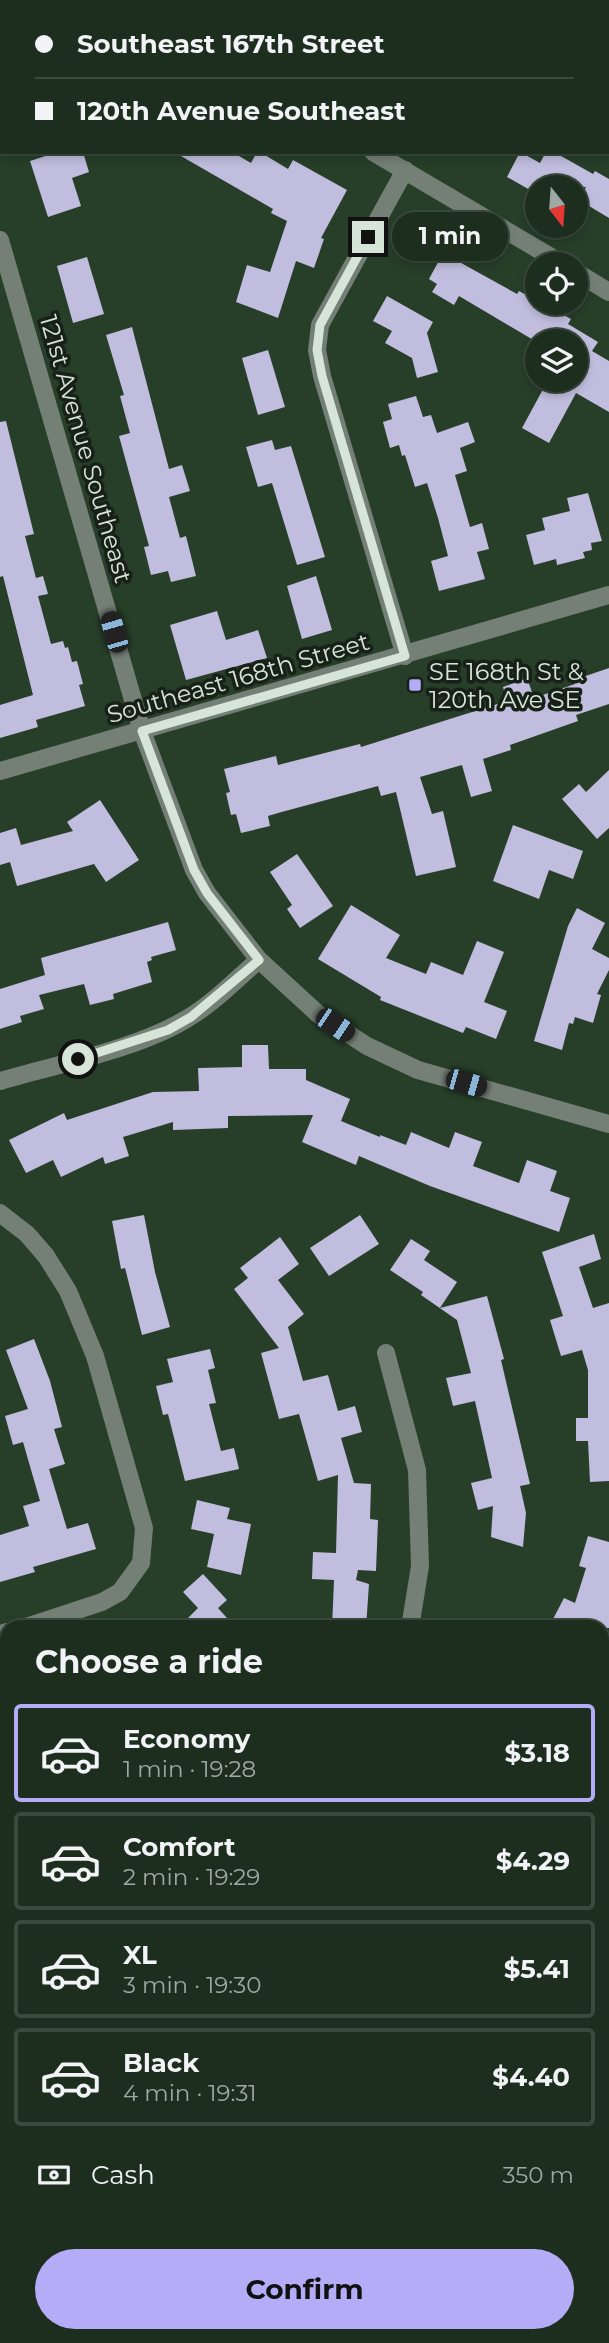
<!DOCTYPE html>
<html lang="en">
<head>
<meta charset="utf-8">
<style>
	body { margin:0; font-family:Montserrat,sans-serif; background:#253628; color:#f1f3f6; height:100vh; display:flex; flex-direction:column; font-size:26px; white-space:nowrap }
	* { box-sizing:border-box; margin:0 }
	p { font-size:23px; color:#a0a8a4 }
	.icon { flex:none; width:38px; height:38px; fill:none; stroke:currentColor; stroke-width:2; stroke-linecap:round; stroke-linejoin:round }
	.map { position:relative; flex:1; overflow:hidden }
	.drawer { position:absolute; left:0px; top:1620px; width:609px; height:723px; display:flex; flex-direction:column; background:#1d2e1f; border-radius:21px 21px 0 0; box-shadow:0 4px 10px #0003,0 0 0 2px #3b4a3d }
	.drawer>* { flex:none }
	.banner { position:absolute; left:0px; top:0px; width:609px; height:154px; box-shadow:0 4px 10px #0003,0 0 0 2px #3b4a3d; display:grid; align-content:center; height:154px; padding:0 35px; background:#1d2e1f }
	.needle { width:46px; rotate:163deg }
	.fabs { position:absolute; left:525px; top:175px; display:grid; gap:14px }
	.fabs a { display:grid; place-items:center; width:63px; height:63px; border-radius:50%; background:#1d2e1f; box-shadow:0 4px 10px #0003,0 0 0 2px #3b4a3d; font-size:35px }
	.end { position:absolute; width:32px; height:32px; margin:-16px; border:9px solid #d7e5d8; background:#111; box-shadow:0 0 0 4px #111 }
	.from { border-radius:50% }
	.bubble { position:absolute; height:49px; border-radius:24px; background:#1d2e1f; box-shadow:0 4px 10px #0003,0 0 0 2px #3b4a3d; font-size:23px; font-weight:700; line-height:49px; text-align:center }
	.car { position:absolute; width:21px; height:42px; margin:-21px -10px; border-radius:9px; box-shadow:0 0 5px 2px #0007; background:linear-gradient(#222 24%,#8ab4d8 0 40%,#222 0 76%,#8ab4d8 0 86%,#222 0) }
	.banner b { display:flex; align-items:center; gap:24px; height:66px; font-size:26px }
	.banner b+b { border-top:2px solid #3b4a3d }
	.banner i { width:18px; height:18px; background:#f1f3f6 }
	ul { padding:0; list-style:none }
	li { display:flex; align-items:center; gap:21px; height:98px; margin:0 14px 10px; padding:0 21px; border:4px solid #3b4a3d; border-radius:7px }
	li div { flex:1 }
	li b { display:block; font-size:26px }
	li em { font-style:normal; font-weight:700 }
	li.selected { border-color:#b5acf8 }
	li>.icon { width:63px; height:63px; stroke-width:1.5 }
	h2 { padding:0 35px; font-size:32px; line-height:84px }
	.pay { display:flex; align-items:center; gap:18px; height:77px; padding:0 35px; font-size:26px }
	.pay p { margin-inline-start:auto }
	.button { display:flex; gap:14px; margin-top:auto; padding:14px 35px }
	.button a { flex:1; height:80px; border-radius:42px; background:#b5acf8; color:#111; font-size:28px; font-weight:700; line-height:80px; text-align:center }
	.map>svg:first-child { display:block }
	.building { fill:#c0bdde }
	.lines { fill:none; stroke-linecap:round; stroke-linejoin:round }
	.minor { stroke:#747f75; stroke-width:18 }
	.route { stroke:#d7e5d8; stroke-width:9 }
	.poi-dot { fill:#b5acf8; stroke:#172118; stroke-width:2.5 }
	.labels { text-anchor:middle; dominant-baseline:central; stroke-width:7; stroke-linejoin:round; paint-order:stroke }
	.street-label { font-size:24px; fill:#d7e5d8; stroke:#172118 }
	.poi-label { font-size:24px; fill:#d7e5d8; stroke:#172118; text-anchor:start }
</style>
</head>
<body>
<div class="map">
<svg width="609" height="2343" viewBox="0 0 609 2343">
	<rect width="100%" height="100%" fill="#273e29"/>
	<g class="building">
		<path d="M58,152h25l6,20 -17,6 9,28 -33,11 -18,-56z"/>
		<path d="M174,152h58l19,11 6,-11h3l28,17 5,-9 54,30 -26,48 3,1 -10,29 -18,-7 -18,57 -42,-16 11,-37 23,7 17,-51 -16,-8 2,-4z"/>
		<path d="M520,152l20,11 6,-11h8l39,22 2,-3 14,8v39l-30,-18 7,-13h-49v7l-30,-17z"/>
		<path d="M443,253l74,41 2,-3 52,28 -3,5 30,18 -6,9 17,10v51l-33,-19 -27,50 -27,-15 26,-48h28v-39h-41l-76,-45 -5,9 -22,-13 5,-8 -8,-5z"/>
		<path d="M87,257l17,57 -31,9 -16,-57z"/>
		<path d="M387,296l46,26 -6,11 11,39 -21,6 -5,-20 -27,-15 7,-12 -19,-10z"/>
		<path d="M132,327l37,142 13,-4 8,26 -21,6 11,41 6,-2 10,40 -25,6 -3,-11 -17,4 -7,-28 5,-1 -30,-110 11,-3 -10,-37 4,-1 -18,-60z"/>
		<path d="M268,350l17,57 -27,8 -16,-57z"/>
		<path d="M416,396l7,21 8,-2 6,18 31,-11 7,20 -15,6 7,23 -12,4 15,52 12,-4 7,26 -12,3 8,27 -46,12 -8,-30 17,-5 -10,-38 -11,-35 -12,4 -10,-32 -3,1 -3,-11 -9,3 -7,-26 9,-3 -4,-15z"/>
		<path d="M6,421l28,113 -9,2 11,42 7,-2 5,18 -10,2 13,48 12,-3 2,7 3,-1 4,15 5,-1 6,23 -4,1 6,21 -49,14 2,7 -38,11v-33l33,-10 -30,-119 -3,1v-155z"/>
		<path d="M272,440l3,10 16,-4 34,111 -28,8 -25,-82 -14,4 -12,-40z"/>
		<path d="M588,493l14,48 -11,2 1,7 -9,2 2,6 -28,7 -1,-6 -22,6 -8,-30 19,-5 -3,-12 28,-7 -3,-13z"/>
		<path d="M316,576l16,54 -30,9 -15,-53z"/>
		<path d="M217,611l9,29 32,-10 9,28 -81,22 -16,-55z"/>
		<path d="M609,668v36l-33,11 2,6 -68,24 1,5 -28,9 9,32 -21,6 -9,-32 -42,12 12,37 11,-3 13,56 -40,9 -20,-84 -15,4 -3,-10 -100,27 -10,3 2,10 -29,7 -5,-19 -5,1 -5,-22 4,-1 -6,-23 52,-13 2,9 82,-21 1,3 146,-46 -4,-14 24,-9 7,20 41,-14 -1,-4z"/>
		<path d="M609,770v58l-12,11 -35,-40 17,-15 7,8z"/>
		<path d="M100,800l39,60 -33,22 -12,-18 -77,22 -7,-24 -10,3v-32l16,-5 5,17 52,-14 -6,-9z"/>
		<path d="M513,825l70,26 -10,28 -24,-9 -10,29 -46,-18z"/>
		<path d="M297,854l36,52 -33,22 -13,-19 5,-4 -22,-33z"/>
		<path d="M351,905l49,30 -14,23 40,16 5,-12 32,13 14,-34 27,11 -20,50 23,9 -11,28 -30,-12 -3,6 -83,-33 1,-3 -63,-38z"/>
		<path d="M577,908l28,15 -13,26 17,9v12l-12,24 4,1 -8,28 -18,-6 -2,7 -4,-1 -7,27 -28,-9 34,-115z"/>
		<path d="M168,922l8,28 -25,7 1,3 -5,2 5,20 -39,12 1,5 -24,6 -6,-21 -45,11 5,14 -24,7 2,6 -22,7v-40l45,-14 -4,-17z"/>
		<path d="M242,1045h26l1,24h37v11l44,19 -9,22 39,16v-2l26,10 5,-13 38,16 6,-16 27,10 -9,24 46,17 8,-23 30,11 -7,20 20,7 -11,34 -129,-46 -71,-30 -3,9 -54,-23 11,-27 -85,1v12l-55,2v-8l-50,15 6,19 -24,8 -2,-7 -42,20 -8,-17 -27,13 -17,-33 55,-27 3,7 86,-28 46,-1 -1,-23 44,-1z"/>
		<path d="M144,1215l11,57 15,55 -28,8 -17,-67 -4,1 -9,-48z"/>
		<path d="M360,1215l19,29 -50,32 -19,-28z"/>
		<path d="M594,1234l7,25 -22,8 14,41 16,-5v178l-19,1 -2,-41h-12v-23h12v-48l-6,-20 -21,6 -11,-36 13,-4 -21,-64z"/>
		<path d="M280,1237l19,27 -21,16 26,34 -16,13 15,54 25,-6 10,36 17,-5 7,26 -21,6 13,45 17,1 -1,35 8,1 -2,51 -18,-1 -2,10 13,4 -3,44h-34l2,-48 -22,-1 1,-27 23,1 2,-78 -20,6 -19,-67 -20,5 -18,-66 18,-5 -45,-59 14,-11 -8,-10z"/>
		<path d="M411,1239l19,12 -6,9 33,22 -17,26 47,-12 17,63 -3,1 29,124 -10,2 6,27 -3,34 -32,-10 2,-31 -15,4 -7,-27 21,-5 -17,-77 -22,5 -7,-28 25,-5 -14,-53 -36,-25 2,-3 -33,-22z"/>
		<path d="M34,1339l16,42 12,46 -8,2 11,35 -16,5 18,60 21,-6 8,26 -63,18 2,5 -35,10v-47l29,-9 -6,-20 17,-5 -17,-59 -10,3 -8,-29 23,-7 -22,-59z"/>
		<path d="M210,1349l5,19 -7,2 8,33 -7,1 12,47 13,-3 5,21 -54,12 -17,-67 -5,1 -7,-29 17,-4 -6,-23z"/>
		<path d="M197,1500l33,8 -3,11 24,5 -10,51 -34,-8 7,-33 -23,-5z"/>
		<path d="M588,1536l21,6v86h-43l-14,-7 12,-23 11,5 11,-35 -7,-2z"/>
		<path d="M203,1574l24,26 -9,8 18,20h-58l20,-20 -15,-16z"/>
	</g>
	<g class="lines">
		<g class="minor">
			<path d="M60,2h9"/>
			<path d="M0,14h2"/>
			<path d="M373,152l190,112"/>
			<path d="M405,170l-85,155 -3,25 5,26 83,280"/>
			<path d="M0,240l142,491 52,139 13,23 52,67 59,54 49,32 51,24 191,54"/>
			<path d="M576,272l33,20"/>
			<path d="M0,771l609,-176"/>
			<path d="M0,1081c58,-17 138,-32 188,-63 26,-15 48,-39 71,-58"/>
			<path d="M0,1213l27,21 19,22 22,35 27,65 49,172 -3,35 -21,29 -18,10 -79,26"/>
			<path d="M386,1353l31,117 3,96 -10,62"/>
			<path d="M0,1634l7,-2"/>
			<path d="M602,1728l7,-5"/>
			<path d="M0,1932l7,-2"/>
			<path d="M602,2052l7,-2"/>
			<path d="M0,2236l7,-2"/>
			<path d="M241,2336l2,7"/>
			<path d="M556,2336l2,7"/>
		</g>
	</g>
	<g class="lines">
		<path class="route" d="M78,1059l90,-29 23,-13 68,-57 -52,-67 -13,-23 -52,-139 263,-75 -83,-280 -5,-26 3,-25 48,-88"/>
	</g>
	<rect class="poi-dot" x="408" y="678" width="14" height="14" rx="3.5"/>
	<g class="labels">
		<g class="street-label">
			<text transform="translate(86 449) rotate(74)">121st Avenue Southeast</text>
			<text transform="translate(238 678) rotate(-16)">Southeast 168th Street</text>
		</g>
		<g class="poi-label">
			<text x="429" y="671">SE 168th St &amp;<tspan x="429" dy="28">120th Ave SE</tspan></text>
		</g>
	</g>
</svg>
<div class="fabs">
<a><svg class="needle" viewBox="-14 -14 28 28"><path d="M0-13l5 13h-10z" fill="#e53935"/><path d="M0 13l5-13h-10z" fill="#a0a8a4"/></svg></a>
<a><svg class="icon" aria-label="locate" viewBox="0 0 24 24"><circle cx="12" cy="12" r="6"/><path d="M12 2v4M12 18v4M2 12h4M18 12h4"/></svg></a>
<a><svg class="icon" aria-label="layers" viewBox="0 0 24 24"><path d="M12 4l9 5-9 5-9-5zM3 14l9 5 9-5"/></svg></a>
</div>
<i class="end from" style="left:78px;top:1059px"></i>
<i class="end" style="left:368px;top:237px"></i>
<div class="bubble" style="left:392px;top:212px;width:116px">1 min</div>
<i class="car" style="left:114px;top:632px;rotate:344deg"></i>
<i class="car" style="left:335px;top:1025px;rotate:124deg"></i>
<i class="car" style="left:466px;top:1083px;rotate:106deg"></i>
<div class="banner">
<b><i class="from"></i>Southeast 167th Street</b>
<b><i></i>120th Avenue Southeast</b>
</div>
<section class="drawer">
<h2>Choose a ride</h2>
<ul>
<li class="selected"><svg class="icon" aria-label="car" viewBox="0 0 24 24"><path d="M5 17H2v-5l4-1 3-4h7l3 4 3 1v5h-3M9 17h6M6 11h13"/><circle cx="7" cy="17" r="2"/><circle cx="17" cy="17" r="2"/></svg><div><b>Economy</b><p>1 min · 19:28</p></div><em>$3.18</em></li>
<li><svg class="icon" aria-label="car" viewBox="0 0 24 24"><path d="M5 17H2v-5l4-1 3-4h7l3 4 3 1v5h-3M9 17h6M6 11h13"/><circle cx="7" cy="17" r="2"/><circle cx="17" cy="17" r="2"/></svg><div><b>Comfort</b><p>2 min · 19:29</p></div><em>$4.29</em></li>
<li><svg class="icon" aria-label="car" viewBox="0 0 24 24"><path d="M5 17H2v-5l4-1 3-4h7l3 4 3 1v5h-3M9 17h6M6 11h13"/><circle cx="7" cy="17" r="2"/><circle cx="17" cy="17" r="2"/></svg><div><b>XL</b><p>3 min · 19:30</p></div><em>$5.41</em></li>
<li><svg class="icon" aria-label="car" viewBox="0 0 24 24"><path d="M5 17H2v-5l4-1 3-4h7l3 4 3 1v5h-3M9 17h6M6 11h13"/><circle cx="7" cy="17" r="2"/><circle cx="17" cy="17" r="2"/></svg><div><b>Black</b><p>4 min · 19:31</p></div><em>$4.40</em></li>
</ul>
<div class="pay"><svg class="icon" aria-label="cash" viewBox="0 0 24 24"><path d="M3 7h18v10H3z"/><circle cx="12" cy="12" r="2"/></svg>Cash<p>350 m</p></div>
<div class="button"><a>Confirm</a></div>
</section>
</div>
</body>
</html>
